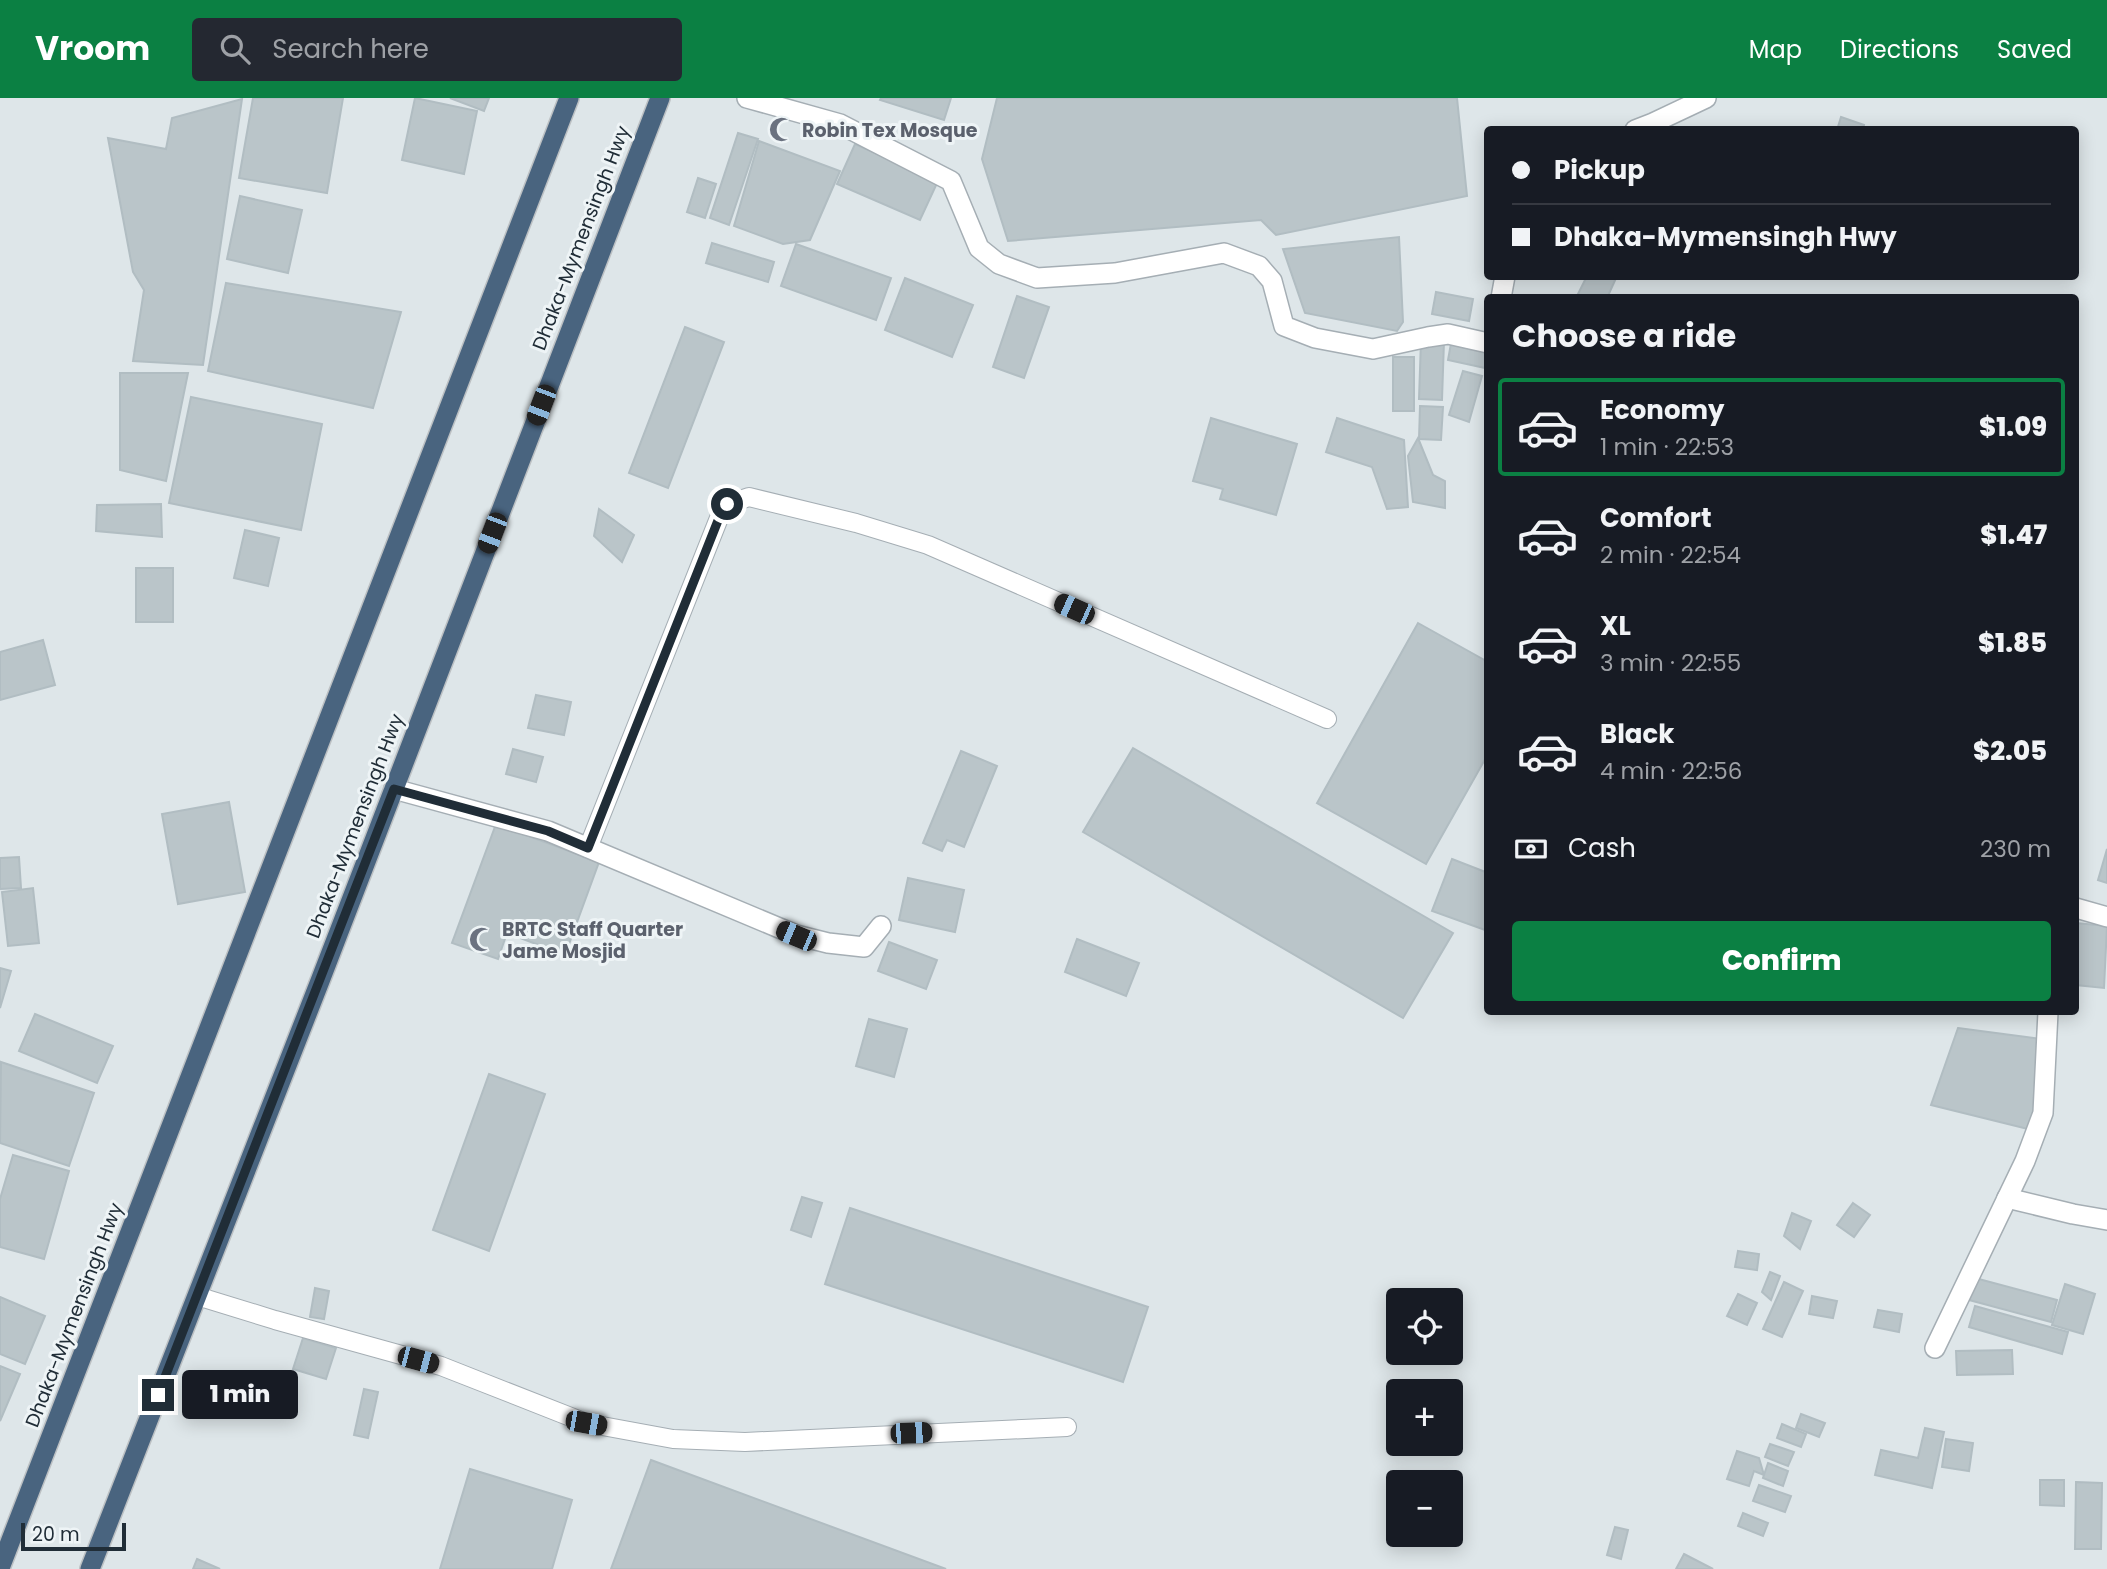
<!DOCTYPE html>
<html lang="en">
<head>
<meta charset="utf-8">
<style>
	body { margin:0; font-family:Poppins,sans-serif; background:#242831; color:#f1f3f6; height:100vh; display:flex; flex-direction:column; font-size:26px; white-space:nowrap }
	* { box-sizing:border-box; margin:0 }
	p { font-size:23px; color:#9ea1a6 }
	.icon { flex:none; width:38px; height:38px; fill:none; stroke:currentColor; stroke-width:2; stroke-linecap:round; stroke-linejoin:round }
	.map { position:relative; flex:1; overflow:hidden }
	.side { position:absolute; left:1484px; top:196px; width:595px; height:721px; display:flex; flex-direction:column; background:#171b24; border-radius:7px; box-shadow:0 4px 18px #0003 }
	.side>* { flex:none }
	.banner { position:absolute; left:1484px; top:28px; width:595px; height:154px; border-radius:7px; box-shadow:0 4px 18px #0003; display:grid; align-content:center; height:154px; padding:0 28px; background:#171b24 }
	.buttons { position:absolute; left:1386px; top:1190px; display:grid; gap:14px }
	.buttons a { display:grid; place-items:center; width:77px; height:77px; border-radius:7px; background:#171b24; box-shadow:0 4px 18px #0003; font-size:35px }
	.scale { position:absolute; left:21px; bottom:18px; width:105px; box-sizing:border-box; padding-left:7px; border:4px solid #202d37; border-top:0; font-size:19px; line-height:24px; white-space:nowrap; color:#202d37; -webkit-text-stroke:5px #eef4f6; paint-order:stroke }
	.end { position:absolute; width:32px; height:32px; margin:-16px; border:9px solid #202d37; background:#fff; box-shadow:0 0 0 4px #fff }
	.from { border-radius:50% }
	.bubble { position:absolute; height:49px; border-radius:7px; background:#171b24; box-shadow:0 4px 18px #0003; font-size:23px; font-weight:800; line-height:49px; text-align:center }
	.car { position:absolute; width:21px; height:42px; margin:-21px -10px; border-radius:9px; box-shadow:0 0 5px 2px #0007; background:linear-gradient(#222 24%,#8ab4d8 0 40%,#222 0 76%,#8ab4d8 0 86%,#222 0) }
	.banner b { display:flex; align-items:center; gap:24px; height:66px; font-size:26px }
	.banner b+b { border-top:2px solid #363941 }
	.banner i { width:18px; height:18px; background:#f1f3f6 }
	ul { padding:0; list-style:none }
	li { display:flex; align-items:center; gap:21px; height:98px; margin:0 14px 10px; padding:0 14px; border:4px solid transparent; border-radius:7px }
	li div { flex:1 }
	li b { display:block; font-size:26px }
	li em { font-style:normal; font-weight:800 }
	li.on { border-color:#0b8043 }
	li>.icon { width:63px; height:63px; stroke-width:1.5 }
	h2 { padding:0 28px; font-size:32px; line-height:84px }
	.pay { display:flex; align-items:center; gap:18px; height:77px; padding:0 28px; font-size:26px }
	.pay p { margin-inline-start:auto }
	.button { display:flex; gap:14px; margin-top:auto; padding:14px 28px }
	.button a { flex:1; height:80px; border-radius:7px; background:#0b8043; color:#fff; font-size:28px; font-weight:800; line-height:80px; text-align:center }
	header { display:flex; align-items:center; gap:42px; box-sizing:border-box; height:98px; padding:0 35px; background:#0b8043; color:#fff }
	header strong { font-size:33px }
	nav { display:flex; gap:38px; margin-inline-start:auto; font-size:24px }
	.search { width:490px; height:63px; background:#242831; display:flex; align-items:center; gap:18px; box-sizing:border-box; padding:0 24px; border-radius:7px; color:#9ea1a6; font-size:26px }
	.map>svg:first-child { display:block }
	.building { fill:#bac5c9; stroke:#b1bdc2; stroke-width:2 }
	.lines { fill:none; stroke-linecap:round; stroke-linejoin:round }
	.service-casing { stroke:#a5aeb4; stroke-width:20 }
	.minor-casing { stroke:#a5aeb4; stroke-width:22 }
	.trunk-casing { stroke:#bcc0c3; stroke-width:22 }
	.service { stroke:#fff; stroke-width:18 }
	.minor { stroke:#fff; stroke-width:19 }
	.trunk { stroke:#49647f; stroke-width:19 }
	.route { stroke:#202d37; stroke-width:9 }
	.labels { text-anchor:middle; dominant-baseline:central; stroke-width:6; stroke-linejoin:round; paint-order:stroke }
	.worship-label { font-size:19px; font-weight:bold; fill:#5b616d; stroke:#eef4f6; text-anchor:start }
	.street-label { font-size:19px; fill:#202d37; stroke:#eef4f6 }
</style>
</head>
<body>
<header>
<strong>Vroom</strong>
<div class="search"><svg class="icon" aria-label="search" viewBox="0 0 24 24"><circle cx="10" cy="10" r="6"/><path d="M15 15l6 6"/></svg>Search here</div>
<nav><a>Map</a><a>Directions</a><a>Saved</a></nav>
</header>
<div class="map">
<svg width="2107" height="1471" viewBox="0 0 2107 1471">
	<rect width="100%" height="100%" fill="#dee6e9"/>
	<g class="building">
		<path d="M253,0h90l-16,95 -88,-15z"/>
		<path d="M415,0l62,13 -13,63 -62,-14z"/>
		<path d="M450,0h39l-5,13z"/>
		<path d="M881,0h70l-7,22 -64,-20z"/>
		<path d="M997,0h460l10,98 -191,39 -15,-15 -253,21 -26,-82z"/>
		<path d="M242,1l-39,266 -70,-4 11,-71 -11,-18 -25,-134 58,11 6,-31z"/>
		<path d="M1841,19l23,8 -1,5h-26z"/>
		<path d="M738,35l20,6 -29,86 -19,-7z"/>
		<path d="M759,43l81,30 -30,69 -27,4 -49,-18z"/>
		<path d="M855,46l83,37 -18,39 -83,-36z"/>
		<path d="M698,80l18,6 -11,34 -18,-6z"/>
		<path d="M240,98l62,14 -14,63 -61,-14z"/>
		<path d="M1399,139l4,85 -6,9 -92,-18 -22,-64z"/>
		<path d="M712,145l62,19 -6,20 -62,-19z"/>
		<path d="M796,146l95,34 -15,42 -95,-34z"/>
		<path d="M1587,178h30l-10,22h-31z"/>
		<path d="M905,180l68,27 -21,52 -67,-27z"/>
		<path d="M226,185l175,29 -28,96 -165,-37z"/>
		<path d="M1436,194l37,7 -4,22 -37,-7z"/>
		<path d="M1017,198l32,11 -25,71 -31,-11z"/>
		<path d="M685,229l39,15 -56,146 -39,-15z"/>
		<path d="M1452,240l36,7 -3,23 -37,-8z"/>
		<path d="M1421,242l23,1 -2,59 -23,-1z"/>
		<rect x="1393" y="259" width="21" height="54"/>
		<path d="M1463,273l19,5 -13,46 -20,-7z"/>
		<path d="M120,275h68l-22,108 -46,-11z"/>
		<path d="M191,299l131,27 -21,106 -132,-27z"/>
		<path d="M1420,308l23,1 -2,33 -22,-1z"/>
		<path d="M1211,320l86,26 -21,71 -56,-16 3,-10 -30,-8z"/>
		<path d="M1337,320l67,22 4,67 -21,2 -15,-42 -46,-15z"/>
		<path d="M1418,340l15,37 12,6v27l-32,-6 -5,-46z"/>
		<path d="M161,406l1,33 -66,-6 1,-26z"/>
		<path d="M599,411l35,26 -12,27 -28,-26z"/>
		<path d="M245,432l34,8 -11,48 -34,-8z"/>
		<rect x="136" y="470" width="37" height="54"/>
		<path d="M1418,525l70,39v92l-62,110 -109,-61z"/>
		<path d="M43,542l12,45 -55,15v-48z"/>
		<path d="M536,597l35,7 -7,33 -36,-7z"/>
		<path d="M1133,650l320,185 -50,85 -320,-186z"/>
		<path d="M513,651l30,8 -7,25 -30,-8z"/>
		<path d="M961,653l36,15 -33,81 -17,-7 -5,11 -19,-8z"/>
		<path d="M229,704l16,90 -67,12 -16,-90z"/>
		<path d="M496,726l103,38 -34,93 -58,-22 -9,26 -46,-16z"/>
		<path d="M2107,751v34l-9,-3z"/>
		<path d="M19,759l2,31 -21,1v-31z"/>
		<path d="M1452,761l36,14v58l-56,-20z"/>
		<path d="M908,780l56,12 -9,42 -56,-12z"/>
		<path d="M33,790l6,55 -31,3 -6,-54z"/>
		<path d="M2076,825l31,3 -3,62 -28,-3z"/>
		<path d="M1077,841l62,24 -13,33 -61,-24z"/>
		<path d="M889,844l48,18 -11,29 -48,-18z"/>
		<path d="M0,870l11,3 -11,37z"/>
		<path d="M35,916l78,32 -16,37 -78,-32z"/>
		<path d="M869,921l38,10 -13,48 -38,-11z"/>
		<path d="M1958,930l84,11 -10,91 -101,-25z"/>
		<path d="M1,964l93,31 -25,73 -69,-23z"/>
		<path d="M489,976l56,20 -56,157 -56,-21z"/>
		<path d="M13,1057l56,16 -25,88 -44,-12v-48z"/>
		<path d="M802,1099l20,6 -11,34 -20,-7z"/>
		<path d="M1853,1105l17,12 -16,22 -17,-12z"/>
		<path d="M850,1110l298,99 -25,75 -298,-98z"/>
		<path d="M1792,1115l19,8 -11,28 -16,-13z"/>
		<path d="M1738,1153l21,3 -2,16 -22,-3z"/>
		<path d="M1770,1174l10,4 -9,24 -9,-8z"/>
		<path d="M1975,1180l82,22 -6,22 -82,-22z"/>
		<path d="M1784,1184l19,9 -21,46 -19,-8z"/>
		<path d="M2065,1186l30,10 -12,40 -31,-9z"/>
		<path d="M315,1190l14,3 -5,28 -14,-2z"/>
		<path d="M1738,1196l19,9 -10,22 -20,-9z"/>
		<path d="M1812,1198l25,5 -4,17 -24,-4z"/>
		<path d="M0,1199l45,19 -20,48 -25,-10z"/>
		<path d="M1975,1208l93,26 -6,22 -93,-27z"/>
		<path d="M1878,1212l24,4 -3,18 -25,-5z"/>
		<path d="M303,1240l33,10 -10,31 -33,-10z"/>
		<path d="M2012,1252l1,24 -56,1 -1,-24z"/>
		<path d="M0,1268l20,8 -20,47z"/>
		<path d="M364,1291l14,3 -10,46 -14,-3z"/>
		<path d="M1801,1316l24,9 -6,14 -23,-9z"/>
		<path d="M1782,1326l24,10 -5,13 -24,-9z"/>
		<path d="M1925,1330l19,4 -12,56 -57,-13 6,-25 37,8z"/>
		<path d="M1946,1341l27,4 -4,28 -27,-4z"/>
		<path d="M1770,1346l24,8 -6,14 -23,-9z"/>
		<path d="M1737,1353l22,7 5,17 -10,-4 -5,15 -22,-7z"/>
		<path d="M651,1362l295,109h-335z"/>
		<path d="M1768,1365l20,8 -5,15 -20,-8z"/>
		<path d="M470,1371l102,31 -20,69h-112z"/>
		<path d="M2040,1382h24v26l-24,-1z"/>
		<path d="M2076,1384l26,1 -1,66h-26z"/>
		<path d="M1759,1387l32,11 -6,16 -32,-11z"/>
		<path d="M1743,1415l25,10 -5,13 -25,-10z"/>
		<path d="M1615,1429l13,3 -7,29 -14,-4z"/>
		<path d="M1684,1456l29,15h-37z"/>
		<path d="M197,1461l23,10h-27z"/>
	</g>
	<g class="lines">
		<defs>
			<g id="service">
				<path d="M588,750l131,-330 9,-14 21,-7 107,26 72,22 399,174"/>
				<path d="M197,1198l78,24 166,46 145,57 87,16 72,3 322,-15"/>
			</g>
			<g id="minor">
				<path d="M747,0l93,26 111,57 28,67 20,16 38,14 78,-5 109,-20 35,13 13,15 12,45 31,12 58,11 55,-12 20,-3 40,9"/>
				<path d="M1635,32l18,-7 53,-25"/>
				<path d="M1501,200l4,-22"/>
				<path d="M394,691l154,42 248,104 32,8 36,4 17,-21"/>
				<path d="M2076,810l31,9"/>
				<path d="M2007,1100l66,16 34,6"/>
				<path d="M1935,1250l90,-187 18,-48 5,-101"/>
			</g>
			<g id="trunk">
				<path d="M0,1470l569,-1470"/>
				<path d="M90,1471l230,-588 340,-883"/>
			</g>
		</defs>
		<use href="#service" class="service-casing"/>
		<use href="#minor" class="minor-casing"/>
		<use href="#trunk" class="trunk-casing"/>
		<use href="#service" class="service"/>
		<use href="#minor" class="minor"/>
		<use href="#trunk" class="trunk"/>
	</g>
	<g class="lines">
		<path class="route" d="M158,1297l236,-606 154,42 40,17 131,-330 8,-14"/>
	</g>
	<defs>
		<symbol id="mosque-bare" viewBox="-9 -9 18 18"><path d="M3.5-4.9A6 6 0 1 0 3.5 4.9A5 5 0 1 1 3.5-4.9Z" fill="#6b7280" stroke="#eef4f6" stroke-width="2.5" paint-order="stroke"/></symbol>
	</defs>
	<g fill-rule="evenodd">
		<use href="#mosque-bare" x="764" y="14" width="35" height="35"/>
		<use href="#mosque-bare" x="464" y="824" width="35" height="35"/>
	</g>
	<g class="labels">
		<g class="worship-label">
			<text x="802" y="32">Robin Tex Mosque</text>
			<text x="502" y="831">BRTC Staff Quarter<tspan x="502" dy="22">Jame Mosjid</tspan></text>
		</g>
		<g class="street-label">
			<text transform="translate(581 140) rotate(-69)">Dhaka-Mymensingh Hwy</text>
			<text transform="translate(355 728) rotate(-69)">Dhaka-Mymensingh Hwy</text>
			<text transform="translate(74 1217) rotate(-69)">Dhaka-Mymensingh Hwy</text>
		</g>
	</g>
</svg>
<div class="buttons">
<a><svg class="icon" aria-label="locate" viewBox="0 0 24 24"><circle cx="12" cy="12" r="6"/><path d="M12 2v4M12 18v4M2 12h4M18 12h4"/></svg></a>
<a>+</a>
<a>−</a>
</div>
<div class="scale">20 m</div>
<i class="end from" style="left:727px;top:406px"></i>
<i class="end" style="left:158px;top:1297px"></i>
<div class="bubble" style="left:182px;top:1272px;width:116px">1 min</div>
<i class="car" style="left:541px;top:307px;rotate:201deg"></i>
<i class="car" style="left:492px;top:435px;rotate:201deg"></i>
<i class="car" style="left:1074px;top:511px;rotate:294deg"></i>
<i class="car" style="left:796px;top:838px;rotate:293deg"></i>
<i class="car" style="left:418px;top:1262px;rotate:105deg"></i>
<i class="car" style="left:586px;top:1325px;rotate:100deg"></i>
<i class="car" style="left:911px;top:1335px;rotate:88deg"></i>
<div class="banner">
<b><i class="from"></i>Pickup</b>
<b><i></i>Dhaka-Mymensingh Hwy</b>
</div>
<section class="side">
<h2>Choose a ride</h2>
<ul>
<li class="on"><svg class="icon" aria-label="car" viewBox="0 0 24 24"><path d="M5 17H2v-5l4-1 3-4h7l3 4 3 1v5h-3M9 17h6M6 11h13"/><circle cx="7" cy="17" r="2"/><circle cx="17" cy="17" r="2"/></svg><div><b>Economy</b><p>1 min · 22:53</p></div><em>$1.09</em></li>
<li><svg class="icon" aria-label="car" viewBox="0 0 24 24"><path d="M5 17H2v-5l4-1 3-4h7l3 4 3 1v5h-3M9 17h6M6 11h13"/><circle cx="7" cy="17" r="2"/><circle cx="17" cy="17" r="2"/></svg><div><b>Comfort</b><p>2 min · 22:54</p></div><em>$1.47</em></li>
<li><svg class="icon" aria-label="car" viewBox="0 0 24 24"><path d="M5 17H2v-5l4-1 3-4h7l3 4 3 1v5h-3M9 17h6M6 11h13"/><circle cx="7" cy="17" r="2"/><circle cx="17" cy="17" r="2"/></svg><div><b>XL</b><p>3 min · 22:55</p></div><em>$1.85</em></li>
<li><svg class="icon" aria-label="car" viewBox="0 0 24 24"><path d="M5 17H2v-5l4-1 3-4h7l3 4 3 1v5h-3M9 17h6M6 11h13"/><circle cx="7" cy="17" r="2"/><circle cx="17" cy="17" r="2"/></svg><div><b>Black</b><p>4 min · 22:56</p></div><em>$2.05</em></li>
</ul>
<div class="pay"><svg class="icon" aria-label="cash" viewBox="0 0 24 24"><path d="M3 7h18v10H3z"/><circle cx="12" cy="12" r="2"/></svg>Cash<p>230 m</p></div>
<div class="button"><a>Confirm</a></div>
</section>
</div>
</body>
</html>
